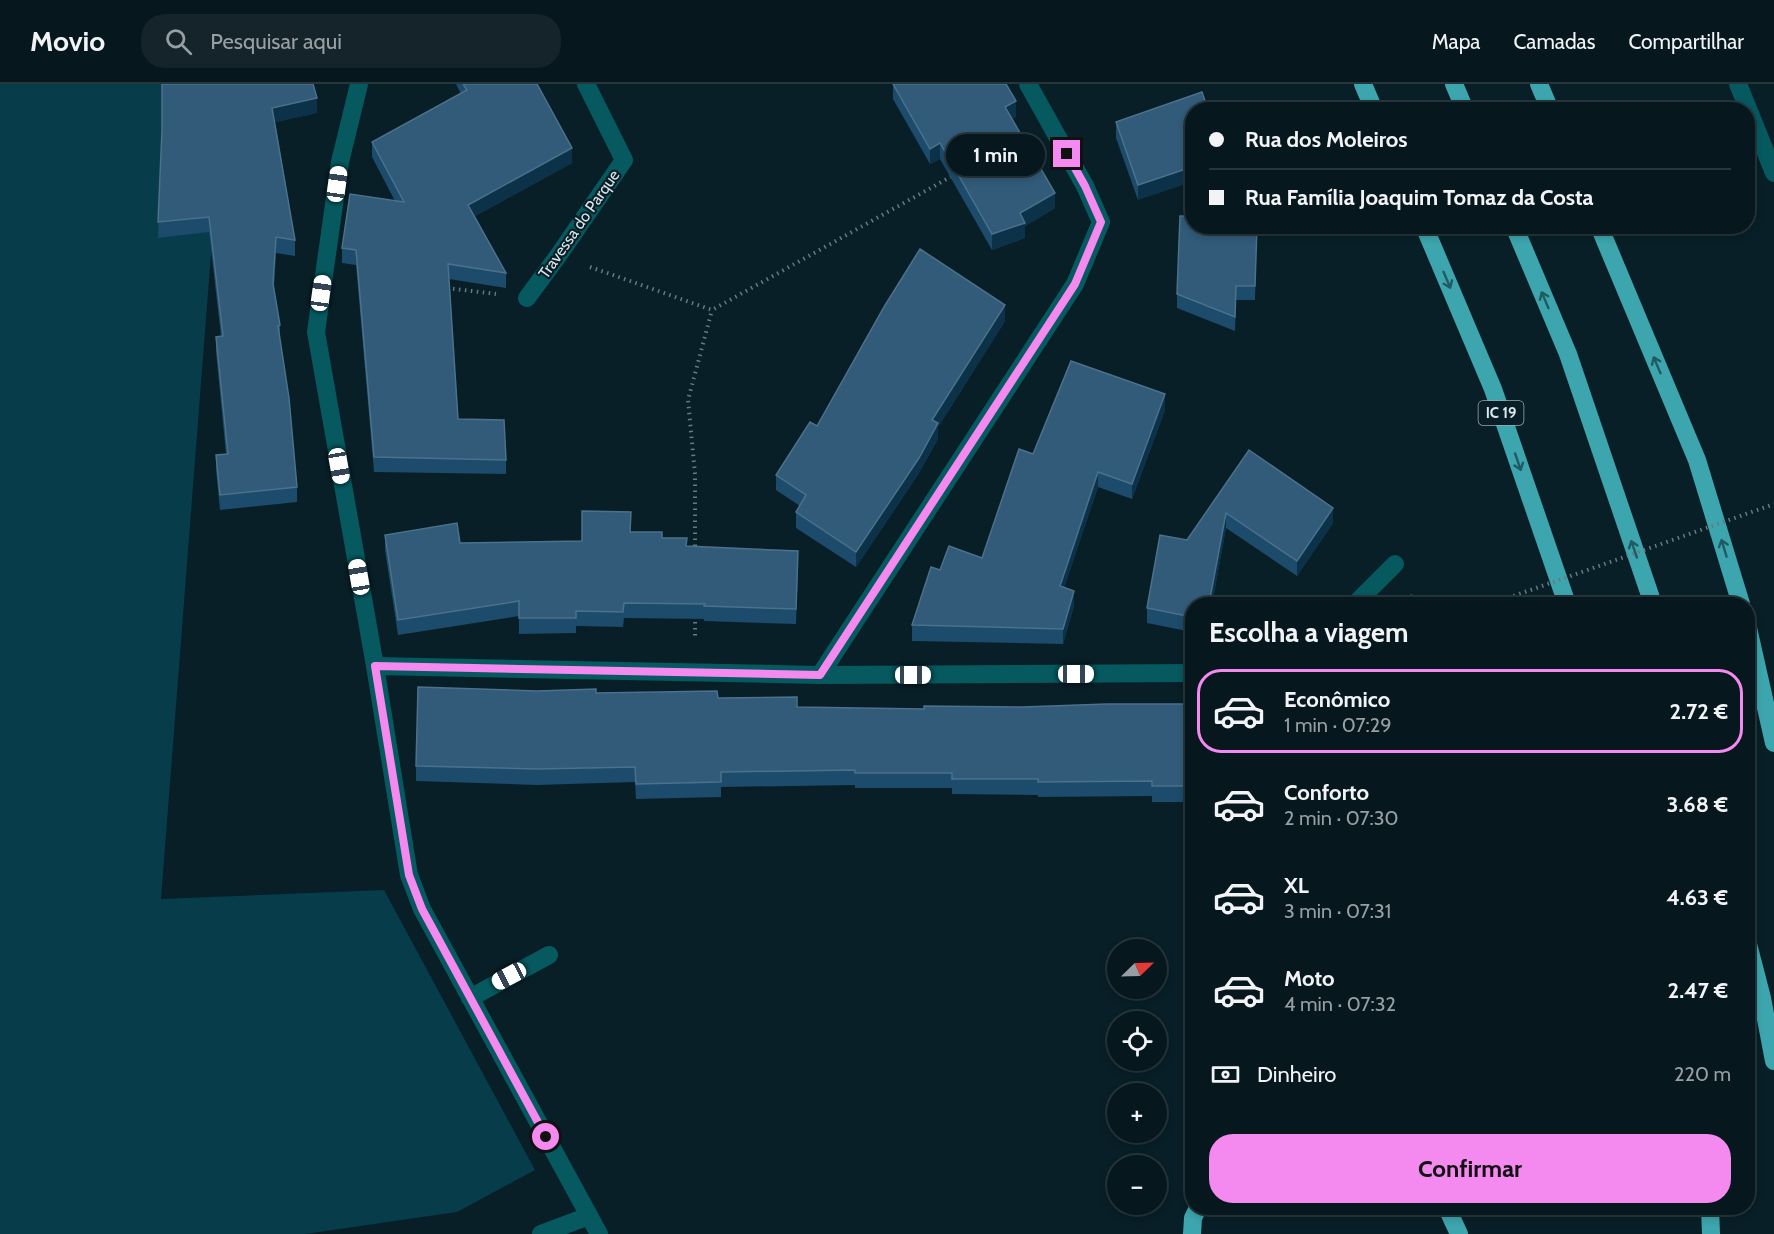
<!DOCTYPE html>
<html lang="pt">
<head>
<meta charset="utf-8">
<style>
	body { margin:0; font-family:Cabin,sans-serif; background:#14242a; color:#f1f3f6; height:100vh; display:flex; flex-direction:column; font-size:22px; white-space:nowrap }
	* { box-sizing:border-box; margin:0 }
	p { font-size:20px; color:#989fa4 }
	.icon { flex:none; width:33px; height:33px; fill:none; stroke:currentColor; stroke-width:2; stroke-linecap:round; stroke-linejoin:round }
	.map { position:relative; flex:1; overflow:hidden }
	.sheet { position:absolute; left:1185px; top:513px; width:570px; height:618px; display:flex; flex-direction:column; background:#06171d; border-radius:24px; box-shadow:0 3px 9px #0003,0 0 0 2px #27363b }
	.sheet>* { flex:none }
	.banner { position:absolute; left:1185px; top:18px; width:570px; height:132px; border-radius:24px; box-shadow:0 3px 9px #0003,0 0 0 2px #27363b; display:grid; align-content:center; height:132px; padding:0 24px; background:#06171d }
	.needle { width:39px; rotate:67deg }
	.buttons { position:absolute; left:1107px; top:855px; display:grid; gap:12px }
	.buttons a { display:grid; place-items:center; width:60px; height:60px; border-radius:50%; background:#06171d; box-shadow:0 3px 9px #0003,0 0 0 2px #27363b; font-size:30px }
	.end { position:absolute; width:27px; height:27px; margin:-14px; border:8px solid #f489f0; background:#111; box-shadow:0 0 0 3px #111 }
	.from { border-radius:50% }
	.bubble { position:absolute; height:42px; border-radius:21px; background:#06171d; box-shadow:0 3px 9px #0003,0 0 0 2px #27363b; font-size:20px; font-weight:800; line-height:42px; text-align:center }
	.car { position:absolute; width:18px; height:36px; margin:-18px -9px; border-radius:8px; box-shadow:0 0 4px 2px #0007; background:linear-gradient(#fff 24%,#345 0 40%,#fff 0 76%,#345 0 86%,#fff 0) }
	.banner b { display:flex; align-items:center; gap:21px; height:57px; font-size:22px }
	.banner b+b { border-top:2px solid #27363b }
	.banner i { width:15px; height:15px; background:#f1f3f6 }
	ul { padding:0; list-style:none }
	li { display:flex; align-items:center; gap:18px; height:84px; margin:0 12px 9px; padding:0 12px; border:3px solid transparent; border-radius:24px }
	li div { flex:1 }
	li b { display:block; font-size:22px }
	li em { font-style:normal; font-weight:800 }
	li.active { border-color:#f489f0 }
	li>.icon { width:54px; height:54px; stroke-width:1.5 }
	h2 { padding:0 24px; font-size:27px; line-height:72px }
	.pay { display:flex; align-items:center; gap:15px; height:66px; padding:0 24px; font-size:22px }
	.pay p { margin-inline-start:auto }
	.primary-button { display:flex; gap:12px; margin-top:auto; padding:12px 24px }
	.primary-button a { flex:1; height:69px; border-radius:24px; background:#f489f0; color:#111; font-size:24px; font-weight:800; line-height:69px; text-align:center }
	header { display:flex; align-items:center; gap:36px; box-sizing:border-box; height:84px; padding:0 30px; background:#06171d; border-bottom:2px solid #27363b }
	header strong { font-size:28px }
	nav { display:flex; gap:33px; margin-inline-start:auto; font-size:21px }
	.search { width:420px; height:54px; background:#14242a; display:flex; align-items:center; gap:15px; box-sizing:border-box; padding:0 21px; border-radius:24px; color:#989fa4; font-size:22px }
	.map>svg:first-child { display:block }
	.green { fill:#073c4b }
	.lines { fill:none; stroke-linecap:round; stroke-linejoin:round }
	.path { stroke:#677981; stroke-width:4; stroke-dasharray:1.5 4.5; stroke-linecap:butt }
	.minor { stroke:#05595f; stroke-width:18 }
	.highway { stroke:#3da5ad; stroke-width:18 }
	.path-bridge { stroke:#677981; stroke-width:4; stroke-dasharray:1.5 4.5; stroke-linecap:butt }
	.wall { fill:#1c4b6b }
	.shaded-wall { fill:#0c324a }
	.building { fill:#315b79; stroke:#4b718b; stroke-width:1.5 }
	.oneway { stroke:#205b63 }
	.route { stroke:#f489f0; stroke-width:8 }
	.labels { text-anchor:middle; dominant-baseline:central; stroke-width:4.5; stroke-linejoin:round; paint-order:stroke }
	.shield { fill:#081f27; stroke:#9aaab1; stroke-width:1.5 }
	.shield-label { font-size:15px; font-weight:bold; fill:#d9e6ec }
	.street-label { font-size:16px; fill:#d9e6ec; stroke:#081f27 }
</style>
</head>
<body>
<header>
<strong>Movio</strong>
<div class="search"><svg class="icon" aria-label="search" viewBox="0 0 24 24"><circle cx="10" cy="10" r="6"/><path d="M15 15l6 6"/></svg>Pesquisar aqui</div>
<nav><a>Mapa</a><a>Camadas</a><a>Compartilhar</a></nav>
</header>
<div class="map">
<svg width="1774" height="1150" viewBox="0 0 1774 1150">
	<rect width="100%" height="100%" fill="#081f27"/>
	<path class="green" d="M0,0h213l8,41 -60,774 223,-9 151,280 -78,42 -152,22h-305z"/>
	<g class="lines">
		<g class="path">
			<path d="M590,183l122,43 242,-135"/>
			<path d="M447,204l49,6"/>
			<path d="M695,468v-78l-7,-74 24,-90"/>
			<path d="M1410,511l4,9"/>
			<path d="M695,532v23"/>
		</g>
		<g class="minor">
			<path d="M359,0l-19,78 -24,170 59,334 34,209 13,34 177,325"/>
			<path d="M1738,0l36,89"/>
			<path d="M527,214l31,-42 66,-96 -38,-76"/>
			<path d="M1355,520l40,-40"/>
			<path d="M375,582l445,9 372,-2"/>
			<path d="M820,591l255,-391 26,-62 -16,-36 -57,-102"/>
			<path d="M470,914l79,-43"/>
			<path d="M541,1150l48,-18"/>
		</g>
		<g class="highway">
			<path d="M1363,0l11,26"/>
			<path d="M1454,0l11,26"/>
			<path d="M1539,0l11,26"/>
			<path d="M1424,142l69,163 74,215"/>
			<path d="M1514,142l54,128 85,250"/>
			<path d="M1599,142l98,234 44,144"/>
			<path d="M1748,544l26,115"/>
			<path d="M1748,860l14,54 12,63"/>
			<path d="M1447,1124l12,26"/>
			<path d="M1710,1124l1,26"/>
			<path d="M1192,1150l1,-16 5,-10"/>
		</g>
		<path class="path-bridge" d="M1491,520l283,-100"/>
	</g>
	<g class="wall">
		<path d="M456,0h81l35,79 -97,53 31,57v15l-57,-9 9,140 48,41v14l-132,-2 -18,-207 -14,-2v-15l53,-47 -23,-44v-15l89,-48z"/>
		<path d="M893,0l123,33 -4,2 43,89 -30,18v12l-33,12 -52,-91 -10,5 -37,-65z"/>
		<path d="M1202,8l-64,108 -22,-62v-16z"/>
		<path d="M317,29l-42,9 20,118v16l-19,-3 -2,35 6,37v16l17,146v15l-77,8 -4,-40v-15l10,-1 -10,-102v-15l5,-1 -12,-104 -51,6 4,-108z"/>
		<path d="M1257,142l-2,74h-19l-1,31 -58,-23v-14z"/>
		<path d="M1005,237l-67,106v12l-19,34 -63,94 -60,-39v-16l4,-6 -24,-16v-15l41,-49z"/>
		<path d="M1165,326l-33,89 -34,-12 -34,100 10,19 -11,38 -151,-3v-16l28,-55 42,-12z"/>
		<path d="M1249,366l84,73 -36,53 -71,-48 -14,76h-20v28l-45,-9v-15l40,-68z"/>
		<path d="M630,448l32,6 24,8 112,20 -2,58 -92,-3v-2l-80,-1 -1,9 -47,-1v7l-57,1v-18l-121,19 -13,-85v-15l75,8 122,-2z"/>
		<path d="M596,609l122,5 79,9 127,2 268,-5v98h-40v-6l-114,1v-2l-86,-1v-6h-97v-3l-134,2v10l-85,2 -1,-17 -98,3 -121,-4v-15z"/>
	</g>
	<g class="shaded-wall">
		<path d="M317,14v15l-45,10v-15z"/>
		<path d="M1016,17v16l-11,6v-16z"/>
		<path d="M940,59v16l-10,5v-15z"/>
		<path d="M572,64v15l-104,57v-15z"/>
		<path d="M1192,83v15l-54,18v-15z"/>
		<path d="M1055,109v15l-30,18v12l-33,12v-16l28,-21z"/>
		<path d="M276,153v16l-3,47v-16z"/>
		<path d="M1005,221v16l-67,106v12l-19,34 -63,94v-15l76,-132z"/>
		<path d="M1165,310v16l-33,89v-15z"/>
		<path d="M1098,388v15l-38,114v-15z"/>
		<path d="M1333,424v15l-36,53v-15z"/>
		<path d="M1226,429v15l-14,76h-3z"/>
		<path d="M1074,507v15l-11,38v-15z"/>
	</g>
	<g class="building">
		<path d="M162,0h151l4,14 -45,10 23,132 -19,-3 -3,47 7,41 -2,1 11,72 8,89 -77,8 -4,-40 12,-1 -12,-117 7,-1 -14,-119 -51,5 4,-92z"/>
		<path d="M463,0h74l35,64 -104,57 38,68 -58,-9 10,155 46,1 2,40 -132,-3 -18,-207 -14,-2 8,-54 54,8 -32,-60 95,-52z"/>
		<path d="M893,0h113l10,17 -11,6 50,86 -35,20 5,10 -33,11 -52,-91 -10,6z"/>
		<path d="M1202,8l6,18h-16v57l-54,18 -22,-63z"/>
		<path d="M1180,132h12v10h65l-2,60h-19l-1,31 -58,-23z"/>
		<path d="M920,165l85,56 -73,115 6,3 -19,35 -63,94 -60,-40 10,-17 -30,-20 34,-53 7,4 67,-119z"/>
		<path d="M1071,277l94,33 -33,90 -34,-12 -38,114 14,5 -11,38 -151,-4 19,-58 9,3 9,-24 33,12 37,-109 14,5z"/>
		<path d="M1249,366l84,58 -36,53 -71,-48 -17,91h-17v13l-45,-9 13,-73 27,5z"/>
		<path d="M582,427l49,1 -1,20h32v6h25l-1,8 112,5 -2,58 -92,-3 1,-2 -81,-1 -1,9 -47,-1v7h-57v-17l-121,19 -13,-85 72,-12 3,20 122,-2z"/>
		<path d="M418,603l119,4 59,-2v4l121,-2 1,7 79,-1v10l127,2v-3l98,1 85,-3h85v82h-40v-5l-114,1v-3h-86v-6h-97v-3l-134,2v10l-85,2 -1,-17 -98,2 -121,-3z"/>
	</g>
	<defs><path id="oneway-shaft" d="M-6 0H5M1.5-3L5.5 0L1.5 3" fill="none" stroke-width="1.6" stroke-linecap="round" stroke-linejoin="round" transform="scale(1.5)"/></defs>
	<g class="oneway">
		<use href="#oneway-shaft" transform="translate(1447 196) rotate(67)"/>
		<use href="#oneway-shaft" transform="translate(1545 216) rotate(-113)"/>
		<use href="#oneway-shaft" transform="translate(1657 281) rotate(-113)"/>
		<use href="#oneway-shaft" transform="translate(1518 378) rotate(71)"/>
		<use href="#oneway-shaft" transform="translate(1724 464) rotate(-107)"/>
		<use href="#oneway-shaft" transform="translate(1634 465) rotate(-109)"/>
	</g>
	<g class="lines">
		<path class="route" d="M546,1053l-124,-228 -13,-34 -34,-209 445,9 255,-391 26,-62 -16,-36 -18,-32"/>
	</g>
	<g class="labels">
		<rect class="shield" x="1478.5" y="317" width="45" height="24" rx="4.5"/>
		<g class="shield-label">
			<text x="1501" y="329">IC 19</text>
		</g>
		<g class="street-label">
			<text transform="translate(579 140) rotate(-55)">Travessa do Parque</text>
		</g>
	</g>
</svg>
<div class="buttons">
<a><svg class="needle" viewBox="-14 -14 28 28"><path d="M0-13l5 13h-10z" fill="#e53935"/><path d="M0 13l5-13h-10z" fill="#989fa4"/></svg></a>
<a><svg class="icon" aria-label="locate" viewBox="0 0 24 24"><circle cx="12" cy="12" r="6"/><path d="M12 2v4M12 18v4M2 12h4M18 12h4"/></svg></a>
<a>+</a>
<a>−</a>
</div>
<i class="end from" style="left:546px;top:1053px"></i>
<i class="end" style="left:1067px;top:70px"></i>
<div class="bubble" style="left:946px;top:50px;width:99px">1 min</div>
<i class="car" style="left:337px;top:100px;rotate:8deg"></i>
<i class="car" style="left:321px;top:209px;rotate:8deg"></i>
<i class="car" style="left:339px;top:382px;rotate:170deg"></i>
<i class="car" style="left:359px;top:493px;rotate:350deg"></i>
<i class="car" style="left:1076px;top:590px;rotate:90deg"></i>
<i class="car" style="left:913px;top:591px;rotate:90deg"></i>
<i class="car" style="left:509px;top:892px;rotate:242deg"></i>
<div class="banner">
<b><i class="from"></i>Rua dos Moleiros</b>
<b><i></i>Rua Família Joaquim Tomaz da Costa</b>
</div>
<section class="sheet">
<h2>Escolha a viagem</h2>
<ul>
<li class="active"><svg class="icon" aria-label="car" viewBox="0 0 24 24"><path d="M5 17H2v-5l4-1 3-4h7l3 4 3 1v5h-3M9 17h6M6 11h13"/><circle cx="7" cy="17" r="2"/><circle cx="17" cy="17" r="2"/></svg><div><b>Econômico</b><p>1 min · 07:29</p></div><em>2.72 €</em></li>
<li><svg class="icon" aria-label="car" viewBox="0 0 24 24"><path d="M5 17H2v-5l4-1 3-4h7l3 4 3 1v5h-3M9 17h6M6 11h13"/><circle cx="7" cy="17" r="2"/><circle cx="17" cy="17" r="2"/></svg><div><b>Conforto</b><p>2 min · 07:30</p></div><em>3.68 €</em></li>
<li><svg class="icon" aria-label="car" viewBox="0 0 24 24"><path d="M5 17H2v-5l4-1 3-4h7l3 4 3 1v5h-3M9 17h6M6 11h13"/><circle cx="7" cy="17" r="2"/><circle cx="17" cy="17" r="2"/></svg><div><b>XL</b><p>3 min · 07:31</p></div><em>4.63 €</em></li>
<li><svg class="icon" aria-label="car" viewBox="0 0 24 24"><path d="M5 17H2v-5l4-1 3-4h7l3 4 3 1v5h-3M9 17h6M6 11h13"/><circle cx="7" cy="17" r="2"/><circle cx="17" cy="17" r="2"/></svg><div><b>Moto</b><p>4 min · 07:32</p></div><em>2.47 €</em></li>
</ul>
<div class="pay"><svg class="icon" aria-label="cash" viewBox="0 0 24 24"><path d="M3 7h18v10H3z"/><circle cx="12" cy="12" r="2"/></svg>Dinheiro<p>220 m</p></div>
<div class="primary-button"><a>Confirmar</a></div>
</section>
</div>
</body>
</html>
